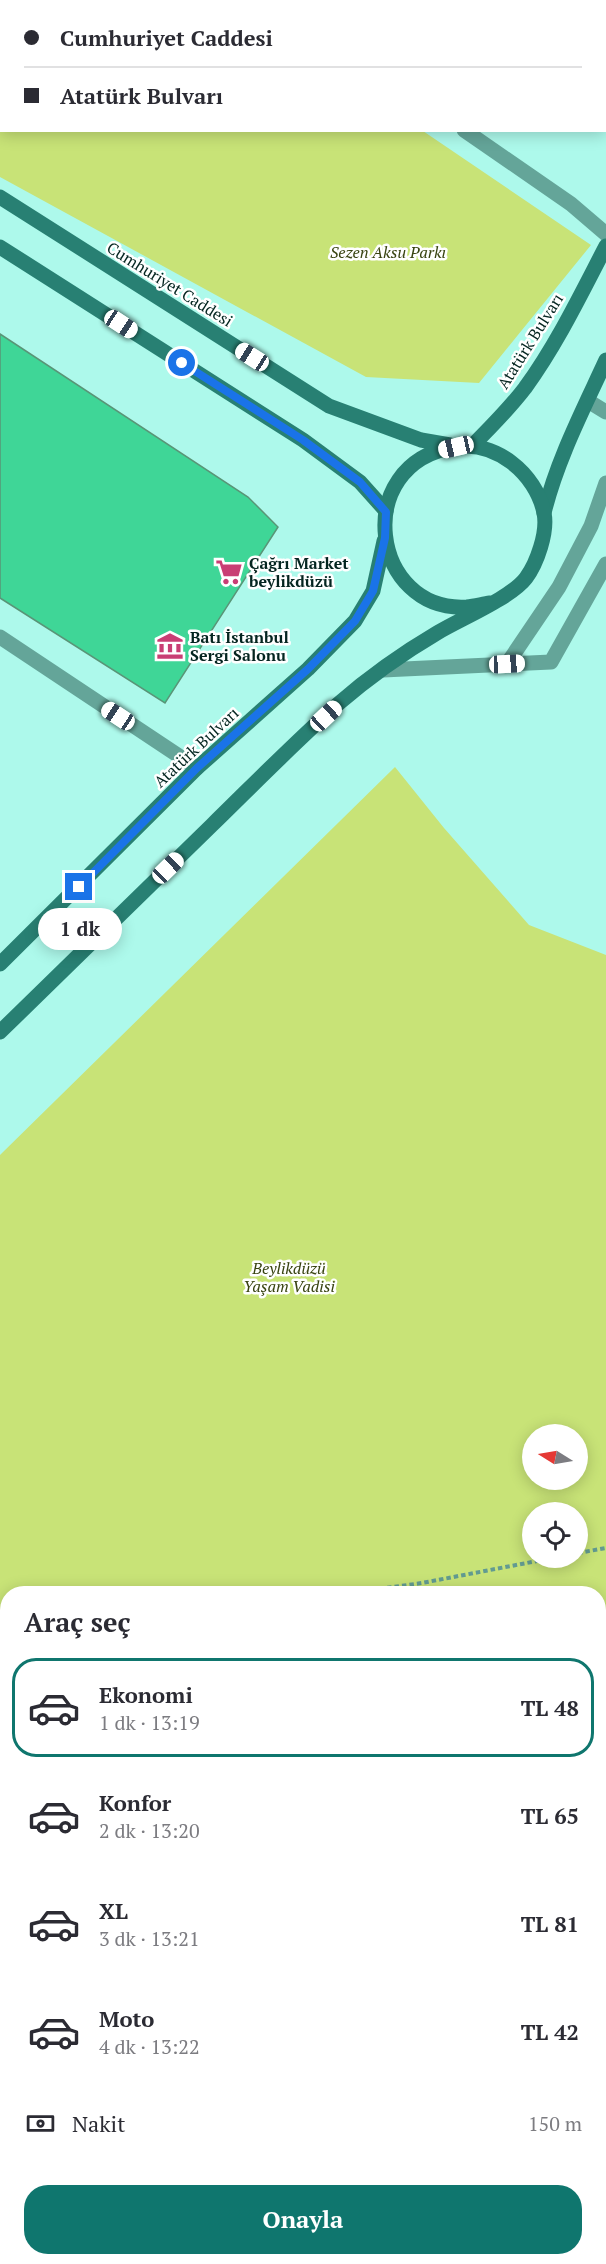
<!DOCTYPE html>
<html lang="tr">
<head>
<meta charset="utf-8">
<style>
	body { margin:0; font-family:"PT Serif",serif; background:#f7f7f7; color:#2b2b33; height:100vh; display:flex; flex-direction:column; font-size:22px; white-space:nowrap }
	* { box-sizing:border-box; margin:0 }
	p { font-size:20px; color:#7c7c81 }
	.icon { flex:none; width:33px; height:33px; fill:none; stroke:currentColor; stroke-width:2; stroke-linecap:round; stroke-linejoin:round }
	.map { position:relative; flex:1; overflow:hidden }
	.drawer { position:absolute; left:0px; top:1586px; width:606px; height:680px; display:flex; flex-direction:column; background:#fff; border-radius:24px 24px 0 0; box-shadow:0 3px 15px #0003 }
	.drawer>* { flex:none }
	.banner { position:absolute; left:0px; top:0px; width:606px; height:132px; box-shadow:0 3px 15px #0003; display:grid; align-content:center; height:132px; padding:0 24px; background:#fff }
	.needle { width:39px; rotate:281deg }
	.controls { position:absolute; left:522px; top:1424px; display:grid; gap:12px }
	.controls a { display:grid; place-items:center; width:66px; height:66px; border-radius:50%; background:#fff; box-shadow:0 3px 15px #0003; font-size:30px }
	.end { position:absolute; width:27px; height:27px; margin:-14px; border:8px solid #1a73e8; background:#fff; box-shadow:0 0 0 3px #fff }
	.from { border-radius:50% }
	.bubble { position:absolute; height:42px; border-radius:21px; background:#fff; box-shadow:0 3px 15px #0003; font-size:20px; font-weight:600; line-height:42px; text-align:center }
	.car { position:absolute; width:18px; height:36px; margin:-18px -9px; border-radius:8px; box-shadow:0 0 4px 2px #0007; background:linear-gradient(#fff 24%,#345 0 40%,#fff 0 76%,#345 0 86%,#fff 0) }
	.banner b { display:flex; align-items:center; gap:21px; height:57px; font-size:22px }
	.banner b+b { border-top:2px solid #e1e1e2 }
	.banner i { width:15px; height:15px; background:#2b2b33 }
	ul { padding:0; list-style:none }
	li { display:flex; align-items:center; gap:18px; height:99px; margin:0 12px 9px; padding:0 12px; border:3px solid transparent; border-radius:24px }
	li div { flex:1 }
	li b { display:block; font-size:22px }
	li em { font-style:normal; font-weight:600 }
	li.current { border-color:#0f766e }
	li>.icon { width:54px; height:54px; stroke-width:1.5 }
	h2 { padding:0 24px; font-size:27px; line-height:72px }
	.pay { display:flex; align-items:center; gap:15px; height:66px; padding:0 24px; font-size:22px }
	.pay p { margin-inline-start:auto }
	.cta { display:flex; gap:12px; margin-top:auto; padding:12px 24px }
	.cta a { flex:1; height:69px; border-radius:24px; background:#0f766e; color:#fff; font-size:24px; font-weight:600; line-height:69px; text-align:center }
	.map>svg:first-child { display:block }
	.green { fill:#c8e377; fill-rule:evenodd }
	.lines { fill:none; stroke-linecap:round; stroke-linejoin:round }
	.stream { stroke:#58b2f0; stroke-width:9 }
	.building { fill:#3fd697; stroke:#599577; stroke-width:1.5 }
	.path { stroke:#629b91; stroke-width:4; stroke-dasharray:4.5 3; stroke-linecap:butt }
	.street { stroke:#64a599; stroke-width:15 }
	.secondary { stroke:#288073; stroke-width:15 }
	.route { stroke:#1a73e8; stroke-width:8 }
	.labels { text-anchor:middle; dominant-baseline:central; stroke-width:5; stroke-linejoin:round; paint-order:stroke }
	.park-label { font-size:16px; font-style:italic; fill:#384310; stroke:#fff }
	.street-label { font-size:16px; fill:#042520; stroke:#fff }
	.poi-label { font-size:16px; font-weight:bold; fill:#042520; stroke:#fff; text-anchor:start }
</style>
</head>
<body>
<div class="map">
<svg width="606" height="2264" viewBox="0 0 606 2264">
	<rect width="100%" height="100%" fill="#adf9eb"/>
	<g class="green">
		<path d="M0,0l233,1 -231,1v128l421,1 168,114 -112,138 -113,-6 -366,-200z"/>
		<path d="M395,767l49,61 85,97 77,30v1301l-8,-1v-662h-590v659l-8,2v-1099zM532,1434h46v45h-46zM532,1512h46v45h-46z"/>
	</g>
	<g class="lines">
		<g class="stream">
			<path d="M598,1803l8,1"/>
			<path d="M0,1839l8,-3"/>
		</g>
	</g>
	<g class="building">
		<path d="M482,0h106l1,2h-107z"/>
		<path d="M0,334l248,163 30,30 -113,176 -165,-105z"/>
	</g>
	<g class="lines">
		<g class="path">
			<path d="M578,1553l28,-5"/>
			<path d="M350,1593l72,-10 136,-26"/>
			<path d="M0,1657l8,-3"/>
			<path d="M598,1773h8"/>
			<path d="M0,1816l8,-2"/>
			<path d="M598,1835h8"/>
			<path d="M0,1867l8,-3"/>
			<path d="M0,1976l8,1"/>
			<path d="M598,2021h8"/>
			<path d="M0,2054l8,-3"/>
			<path d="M598,2076l8,-3"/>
			<path d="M598,2116l8,2"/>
			<path d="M598,2147l8,-2"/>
			<path d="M598,2182l8,1"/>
			<path d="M598,2219l8,-5"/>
		</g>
		<g class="street">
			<path d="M274,0l2,2"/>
			<path d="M464,130l107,74 35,30"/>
			<path d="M588,401l18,11"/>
			<path d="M0,637l197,131"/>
			<path d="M507,664l52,-77 32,-61 15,-43"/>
			<path d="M383,670l168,-8 55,-98"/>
		</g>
		<g class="secondary">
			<path d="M0,197l329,209 92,34 29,5"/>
			<path d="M0,247l303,193 57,42 26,29"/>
			<path d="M472,446c19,-19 37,-37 53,-58 32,-44 56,-94 81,-142"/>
			<path d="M544,513c13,-53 39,-103 62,-153"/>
			<path d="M0,964l197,-196 111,-99 47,-48 18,-30 11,-50"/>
			<path d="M0,1032c71,-69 142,-138 212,-207 42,-41 83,-83 126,-121 30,-26 65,-51 99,-71 23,-14 74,-35 89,-55 11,-15 22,-46 18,-65 -8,-40 -49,-73 -90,-66 -104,17 -83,166 13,160 8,-1 16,-3 23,-4"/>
			<path d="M306,2258l62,6"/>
			<path d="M77,2264l16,-6"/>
			<path d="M153,2264l13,-6"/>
		</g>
	</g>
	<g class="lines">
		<path class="route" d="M79,887l118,-119 111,-99 47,-48 18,-30 12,-53 1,-26 -26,-30 -57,-42 -121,-77"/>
	</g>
	<defs>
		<symbol id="supermarket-bare" viewBox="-9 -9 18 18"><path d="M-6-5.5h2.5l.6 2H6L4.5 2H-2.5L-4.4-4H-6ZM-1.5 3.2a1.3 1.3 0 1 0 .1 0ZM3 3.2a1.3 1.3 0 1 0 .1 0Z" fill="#c93e74" stroke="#fff" stroke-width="2.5" paint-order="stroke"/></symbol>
		<symbol id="museum-bare" viewBox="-9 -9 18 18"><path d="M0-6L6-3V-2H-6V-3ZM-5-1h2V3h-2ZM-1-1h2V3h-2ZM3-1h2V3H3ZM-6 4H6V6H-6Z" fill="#c93e74" stroke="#fff" stroke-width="2.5" paint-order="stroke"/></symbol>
	</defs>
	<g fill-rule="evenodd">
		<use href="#supermarket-bare" x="210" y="553" width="38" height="38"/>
		<use href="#museum-bare" x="151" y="627" width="38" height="38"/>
	</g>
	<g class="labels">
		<g class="park-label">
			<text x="388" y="252">Sezen Aksu Parkı</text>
			<text x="289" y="1268">Beylikdüzü<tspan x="289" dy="18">Yaşam Vadisi</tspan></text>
		</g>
		<g class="street-label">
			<text transform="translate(170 284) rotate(32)">Cumhuriyet Caddesi</text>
			<text transform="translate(530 341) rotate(-58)">Atatürk Bulvarı</text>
			<text transform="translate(196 747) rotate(-43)">Atatürk Bulvarı</text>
		</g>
		<g class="poi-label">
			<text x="249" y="563">Çağrı Market<tspan x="249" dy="18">beylikdüzü</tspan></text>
			<text x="190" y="637">Batı İstanbul<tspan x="190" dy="18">Sergi Salonu</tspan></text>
		</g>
	</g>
</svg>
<div class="controls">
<a><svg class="needle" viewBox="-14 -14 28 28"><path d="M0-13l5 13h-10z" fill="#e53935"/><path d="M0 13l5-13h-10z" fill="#7c7c81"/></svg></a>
<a><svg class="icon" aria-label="locate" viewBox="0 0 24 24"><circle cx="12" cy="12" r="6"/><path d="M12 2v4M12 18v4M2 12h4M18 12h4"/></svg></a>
</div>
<i class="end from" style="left:182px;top:363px"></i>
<i class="end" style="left:79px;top:887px"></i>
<div class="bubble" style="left:38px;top:908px;width:84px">1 dk</div>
<i class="car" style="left:121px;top:324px;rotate:123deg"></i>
<i class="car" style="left:252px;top:357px;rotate:302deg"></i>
<i class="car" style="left:456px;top:447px;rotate:257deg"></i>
<i class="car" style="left:507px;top:664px;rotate:87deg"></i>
<i class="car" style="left:118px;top:716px;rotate:303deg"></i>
<i class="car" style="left:326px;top:716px;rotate:47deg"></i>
<i class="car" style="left:168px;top:868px;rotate:46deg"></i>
<div class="banner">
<b><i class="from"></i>Cumhuriyet Caddesi</b>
<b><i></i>Atatürk Bulvarı</b>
</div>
<section class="drawer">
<h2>Araç seç</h2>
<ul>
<li class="current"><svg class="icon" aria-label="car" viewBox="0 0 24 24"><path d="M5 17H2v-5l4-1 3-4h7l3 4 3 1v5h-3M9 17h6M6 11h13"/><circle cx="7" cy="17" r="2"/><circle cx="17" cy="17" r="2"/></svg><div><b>Ekonomi</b><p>1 dk · 13:19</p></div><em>TL 48</em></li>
<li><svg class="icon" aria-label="car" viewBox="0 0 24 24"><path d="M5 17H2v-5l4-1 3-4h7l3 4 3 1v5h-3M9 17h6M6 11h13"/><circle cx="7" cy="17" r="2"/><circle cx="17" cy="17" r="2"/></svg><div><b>Konfor</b><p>2 dk · 13:20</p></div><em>TL 65</em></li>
<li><svg class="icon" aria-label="car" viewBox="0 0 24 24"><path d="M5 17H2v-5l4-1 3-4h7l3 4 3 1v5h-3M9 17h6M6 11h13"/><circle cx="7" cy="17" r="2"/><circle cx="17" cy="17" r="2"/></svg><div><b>XL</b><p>3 dk · 13:21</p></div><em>TL 81</em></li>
<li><svg class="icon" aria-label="car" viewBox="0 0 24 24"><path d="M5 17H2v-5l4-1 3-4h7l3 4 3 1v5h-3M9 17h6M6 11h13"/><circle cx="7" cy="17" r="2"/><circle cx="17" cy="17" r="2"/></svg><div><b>Moto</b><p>4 dk · 13:22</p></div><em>TL 42</em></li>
</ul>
<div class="pay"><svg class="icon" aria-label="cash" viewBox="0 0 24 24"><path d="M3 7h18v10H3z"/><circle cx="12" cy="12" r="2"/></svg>Nakit<p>150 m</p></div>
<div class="cta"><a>Onayla</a></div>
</section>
</div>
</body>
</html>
